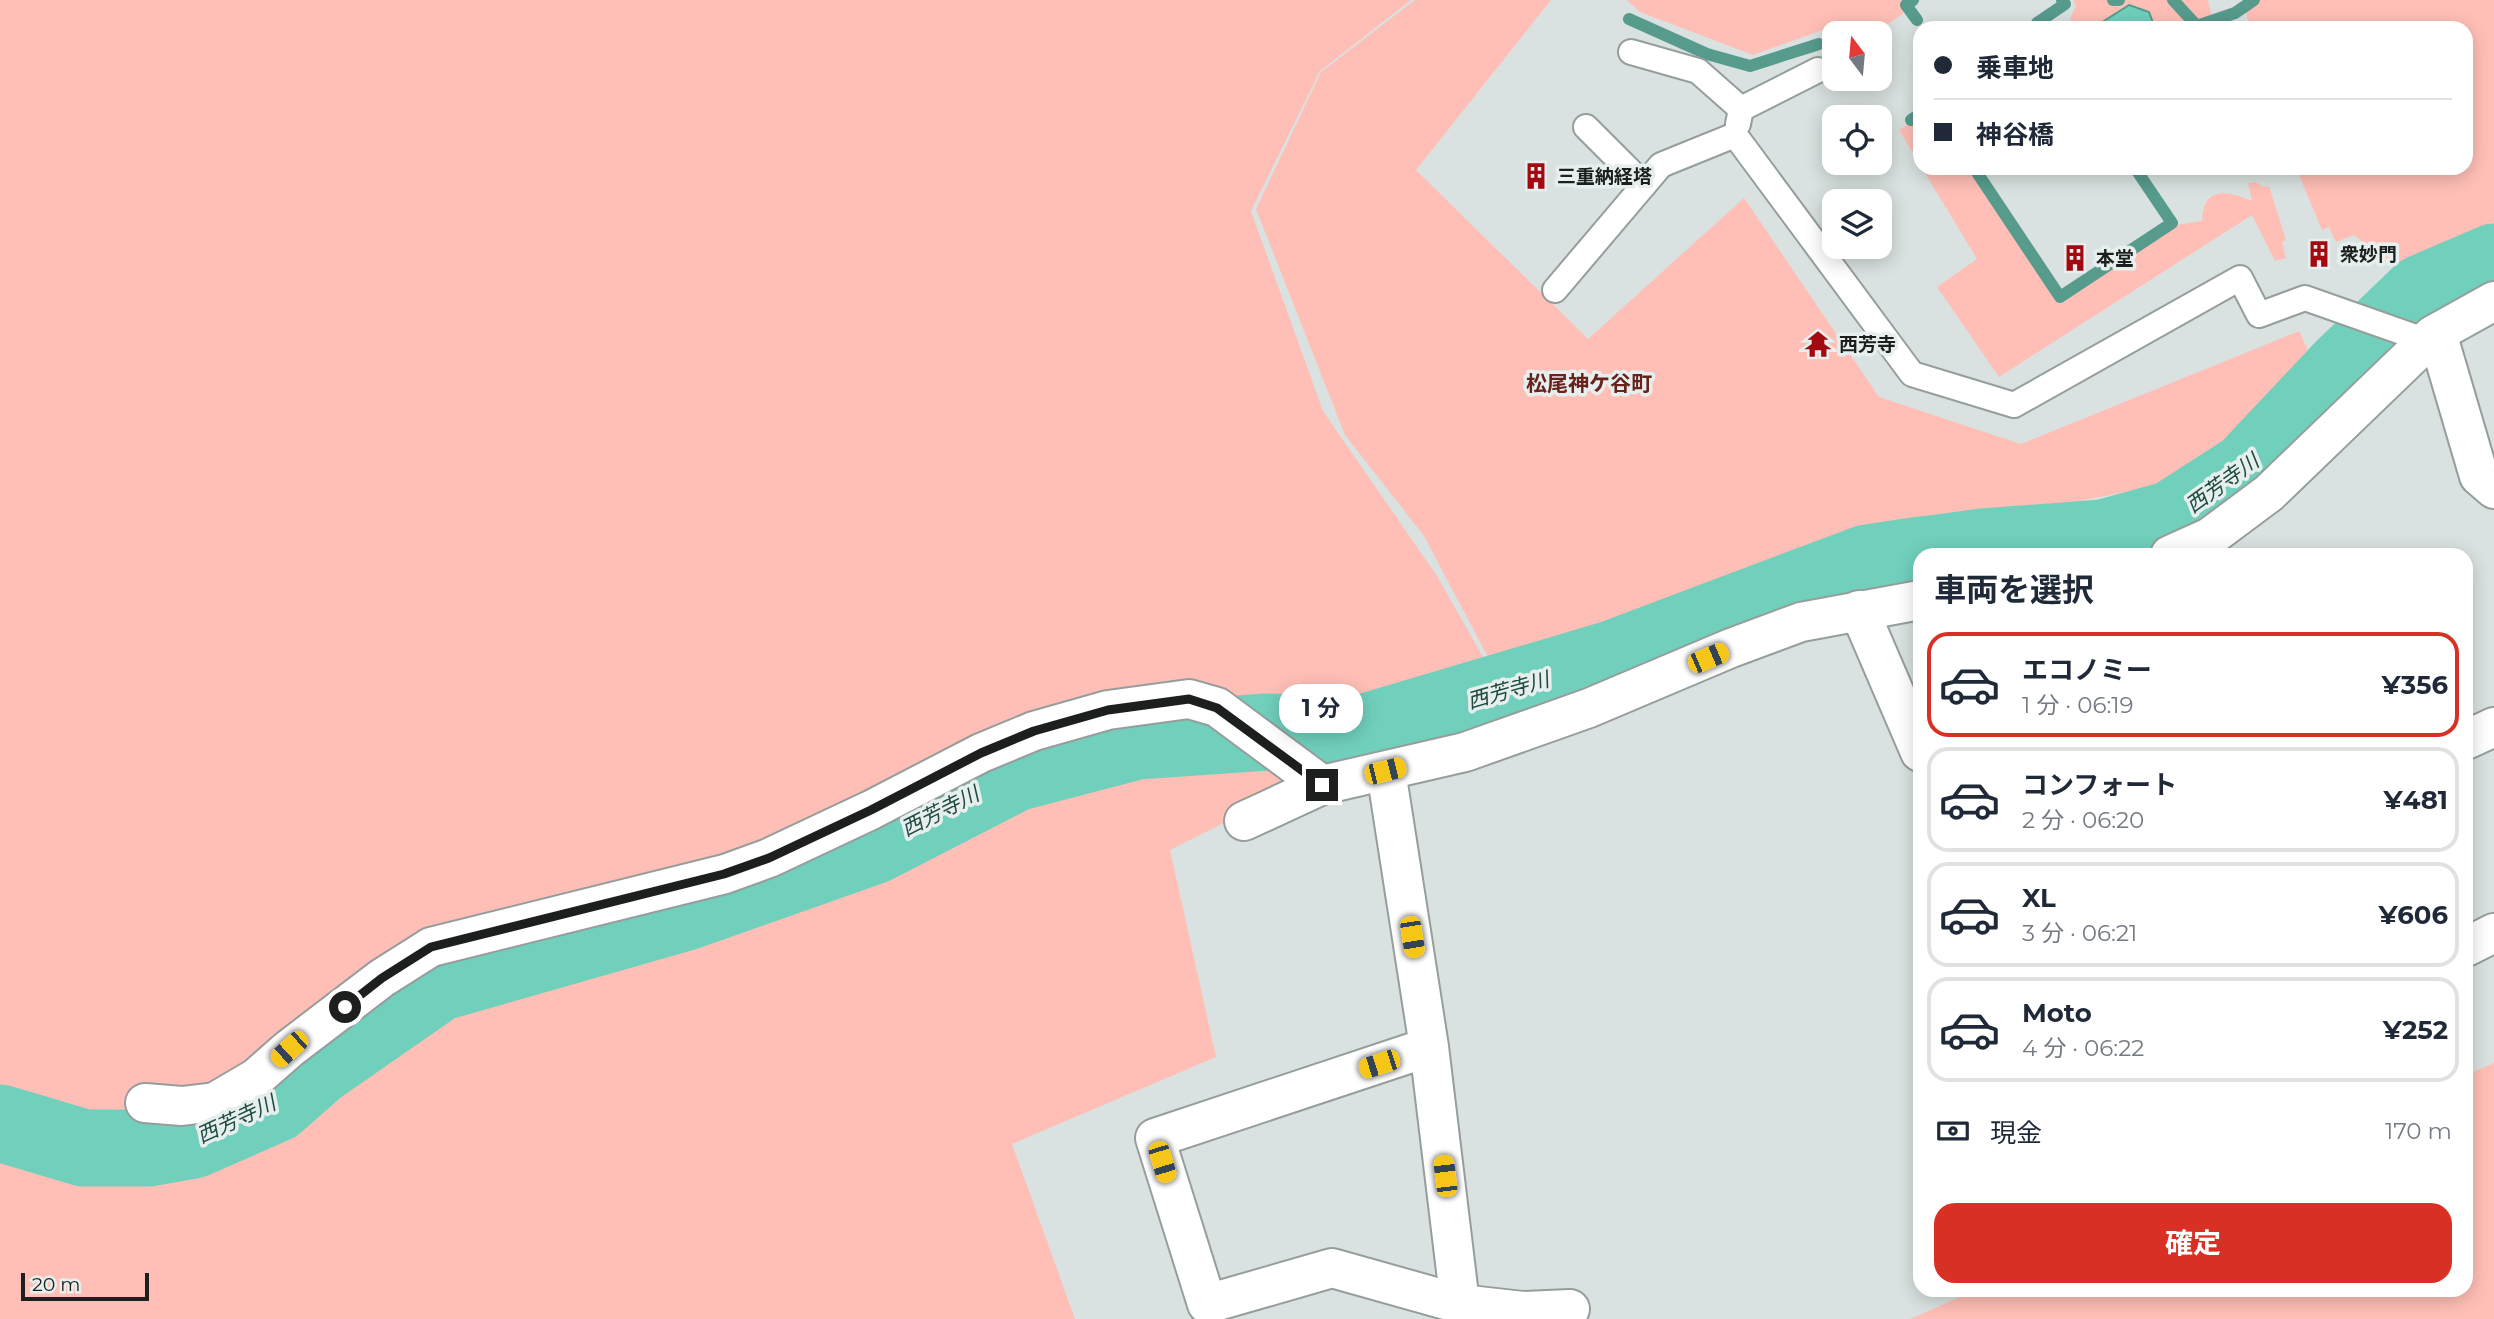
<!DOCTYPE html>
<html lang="ja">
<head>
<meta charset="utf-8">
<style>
	body { margin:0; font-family:Montserrat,"Noto Sans JP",sans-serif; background:#f6f6f7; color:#1f2937; height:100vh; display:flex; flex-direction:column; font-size:26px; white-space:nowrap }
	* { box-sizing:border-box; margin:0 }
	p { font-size:23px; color:#747a83 }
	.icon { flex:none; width:38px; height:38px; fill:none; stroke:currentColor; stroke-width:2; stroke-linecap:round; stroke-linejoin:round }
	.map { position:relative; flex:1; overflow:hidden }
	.side { position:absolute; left:1913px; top:548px; width:560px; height:749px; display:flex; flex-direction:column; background:#fff; border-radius:21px; box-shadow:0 4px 18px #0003 }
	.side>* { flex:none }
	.banner { position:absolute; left:1913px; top:21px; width:560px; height:154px; border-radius:21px; box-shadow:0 4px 18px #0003; display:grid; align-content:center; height:154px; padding:0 21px; background:#fff }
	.needle { width:46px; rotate:344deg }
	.buttons { position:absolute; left:1822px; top:21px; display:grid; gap:14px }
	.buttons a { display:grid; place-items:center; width:70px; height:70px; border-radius:14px; background:#fff; box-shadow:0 4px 18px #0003; font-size:35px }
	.scale { position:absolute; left:21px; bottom:18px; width:128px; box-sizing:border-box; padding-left:7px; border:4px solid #1c1f1e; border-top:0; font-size:19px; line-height:24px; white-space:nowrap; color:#1c1f1e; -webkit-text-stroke:5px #e6efed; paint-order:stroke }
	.end { position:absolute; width:32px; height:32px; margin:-16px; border:9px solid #1c1f1e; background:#fff; box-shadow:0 0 0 4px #fff }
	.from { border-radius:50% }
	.bubble { position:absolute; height:49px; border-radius:21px; background:#fff; box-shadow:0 4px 18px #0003; font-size:23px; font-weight:700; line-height:49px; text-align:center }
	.car { position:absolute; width:21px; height:42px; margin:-21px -10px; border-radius:9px; box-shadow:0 0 5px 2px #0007; background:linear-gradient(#f5c518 24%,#345 0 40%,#f5c518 0 76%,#345 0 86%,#f5c518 0) }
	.banner b { display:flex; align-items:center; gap:24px; height:66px; font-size:26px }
	.banner b+b { border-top:2px solid #e0e1e3 }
	.banner i { width:18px; height:18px; background:#1f2937 }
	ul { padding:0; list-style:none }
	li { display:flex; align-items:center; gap:21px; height:105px; margin:0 14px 10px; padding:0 7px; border:4px solid #e0e1e3; border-radius:21px }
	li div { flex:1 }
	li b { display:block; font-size:26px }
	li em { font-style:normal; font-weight:700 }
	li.active { border-color:#d93025 }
	li>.icon { width:63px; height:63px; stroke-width:1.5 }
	h2 { padding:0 21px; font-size:32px; line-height:84px }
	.pay { display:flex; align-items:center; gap:18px; height:77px; padding:0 21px; font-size:26px }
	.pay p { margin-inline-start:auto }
	.button { display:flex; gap:14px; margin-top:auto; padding:14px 21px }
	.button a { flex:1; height:80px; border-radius:21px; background:#d93025; color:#fff; font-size:28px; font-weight:700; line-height:80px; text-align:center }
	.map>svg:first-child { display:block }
	.green { fill:#ffbfb6 }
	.water { fill:#70d0bc; stroke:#579b8d; stroke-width:2 }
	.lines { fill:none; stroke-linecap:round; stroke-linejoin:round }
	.stream { stroke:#579b8d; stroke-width:12 }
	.river { stroke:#70d0bc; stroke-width:77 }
	.service-casing { stroke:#959e9c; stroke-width:28 }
	.minor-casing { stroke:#959e9c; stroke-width:42 }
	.service { stroke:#fff; stroke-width:24 }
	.minor { stroke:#fff; stroke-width:38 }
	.route { stroke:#1c1f1e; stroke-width:9 }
	.labels { text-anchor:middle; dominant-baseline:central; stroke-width:7; stroke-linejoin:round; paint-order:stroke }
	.poi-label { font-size:19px; font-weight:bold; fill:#1c1f1e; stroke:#e6efed; text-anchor:start }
	.neighbourhood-label { font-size:21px; font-weight:bold; fill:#67221d; stroke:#e6efed }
	.water-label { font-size:21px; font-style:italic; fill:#204b43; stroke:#e6efed }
</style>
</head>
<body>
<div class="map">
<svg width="2494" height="1319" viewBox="0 0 2494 1319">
	<rect width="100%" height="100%" fill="#d9e2e0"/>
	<g class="green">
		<path d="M0,0h1411l-91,71 -69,140 72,200 114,165 62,109 -329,165 46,207 -204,87 63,175h-1075z"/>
		<path d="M1415,0h136l-135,170 172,169 156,-141 135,199 142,47 278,-113 13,28 -71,69 -84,58 -295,57 -120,42 -242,95 -76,-144 -79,-101 -89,-226 65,-137z"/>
		<path d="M1627,0h277l-1,14 -29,19h-36l-7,-6 -78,28 -113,-43z"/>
		<path d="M2073,0h135l6,28h-137l-7,-9 6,-13z"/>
		<path d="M2243,0h251v237l-91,38 -49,-40 -18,7 -7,-15 -7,3 -26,-62h170v-140h-216z"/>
		<path d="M1920,116v48l-21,-34z"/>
		<path d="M1922,168h47l90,136 117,-79 26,-4c1,-35 25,-31 50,-20l-4,-18 7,-1 9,5 5,-1 17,54 -4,2 4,16 -11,3 -23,-46 -253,162 -62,-90 40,-28z"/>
		<path d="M2494,1063v256h-584l66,-29h490v-215z"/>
	</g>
	<path class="water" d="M2129,5l20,7 6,16h-62z"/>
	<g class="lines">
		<g class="stream">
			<path d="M1913,0l-7,5 11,15"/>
			<path d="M2113,0h6"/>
			<path d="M2173,0l24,26 38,-13 19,-13"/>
			<path d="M1629,19l78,35 43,12 69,-22"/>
			<path d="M2040,28l-3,-5 28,-19 -3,-4"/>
			<path d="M1911,120l9,-6"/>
			<path d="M1974,168l86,129 112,-74 -37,-55"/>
		</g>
		<g class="river">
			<path d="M1925,555l58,-8 120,-9 69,-19 76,-49 96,-102 78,-75 72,-31"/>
			<path d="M0,1123l84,25h64l45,-8 82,-36 42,-37 121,-84 248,-71 187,-66 142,-73 122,-32 130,-9 89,3 256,-76 255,-96 53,-8"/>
		</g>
		<defs>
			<g id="service">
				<path d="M1631,52l67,19 43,38"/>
				<path d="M1738,124l3,-15 77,-39"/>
				<path d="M1586,127l58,58"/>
				<path d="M1555,290l106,-125 74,-30 177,239 102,31 226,-127 19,37 46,-17 122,43"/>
			</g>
			<g id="minor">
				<path d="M2437,333l42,143 15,13"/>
				<path d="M2170,555l40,-18 59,-44 164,-158 61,-34"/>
				<path d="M1859,610l61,142"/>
				<path d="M2466,740l28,-13"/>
				<path d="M1386,771l43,276 31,257 -128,-36 -125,36 -52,-166 274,-91"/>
				<path d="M1244,821l78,-36 143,-33 124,-44 142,-60 70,-26 119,-22"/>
				<path d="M2466,947l28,-14"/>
				<path d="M145,1103l37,3 33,-4 41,-24 33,-29 93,-71 49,-31 294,-73 44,-16 102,-48 110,-57 53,-22 74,-21 81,-11 28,8 105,78"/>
				<path d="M1460,1304l63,7 47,-2"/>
			</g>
		</defs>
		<use href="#service" class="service-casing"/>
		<use href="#minor" class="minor-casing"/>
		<use href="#service" class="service"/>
		<use href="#minor" class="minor"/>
	</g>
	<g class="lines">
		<path class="route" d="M345,1007l37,-29 49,-31 293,-73 45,-16 102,-48 110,-57 53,-22 74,-21 81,-11 28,9 105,77"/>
	</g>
	<defs>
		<symbol id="building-bare" viewBox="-9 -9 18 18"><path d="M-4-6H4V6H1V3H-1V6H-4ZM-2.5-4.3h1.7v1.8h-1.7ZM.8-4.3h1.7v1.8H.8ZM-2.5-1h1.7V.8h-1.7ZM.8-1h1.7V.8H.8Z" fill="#a30911" stroke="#e6efed" stroke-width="2.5" paint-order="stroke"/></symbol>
		<symbol id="temple-bare" viewBox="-9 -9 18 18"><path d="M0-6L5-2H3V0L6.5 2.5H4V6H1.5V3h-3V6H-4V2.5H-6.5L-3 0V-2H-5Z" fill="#a30911" stroke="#e6efed" stroke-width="2.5" paint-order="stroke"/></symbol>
	</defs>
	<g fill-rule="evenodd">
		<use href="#building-bare" x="1517" y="157" width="38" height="38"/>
		<use href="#building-bare" x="2300" y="235" width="38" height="38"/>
		<use href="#building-bare" x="2056" y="239" width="38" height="38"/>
		<use href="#temple-bare" x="1799" y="325" width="38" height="38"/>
	</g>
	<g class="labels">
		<g class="poi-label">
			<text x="1557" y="176">三重納経塔</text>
			<text x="2340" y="254">衆妙門</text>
			<text x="2096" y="258">本堂</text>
			<text x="1839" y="344">西芳寺</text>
		</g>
		<g class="neighbourhood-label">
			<text x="1589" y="383">松尾神ケ谷町</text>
		</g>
		<g class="water-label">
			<text transform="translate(2222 483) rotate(-36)">西芳寺川</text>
			<text transform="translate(1508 690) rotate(-16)">西芳寺川</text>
			<text transform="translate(940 811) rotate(-27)">西芳寺川</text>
			<text transform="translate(236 1119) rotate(-25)">西芳寺川</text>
		</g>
	</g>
</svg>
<div class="buttons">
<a><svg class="needle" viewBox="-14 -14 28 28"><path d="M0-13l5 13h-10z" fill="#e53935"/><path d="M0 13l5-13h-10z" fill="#747a83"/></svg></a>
<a><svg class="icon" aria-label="locate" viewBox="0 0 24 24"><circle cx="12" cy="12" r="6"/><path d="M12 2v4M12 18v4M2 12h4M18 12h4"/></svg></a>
<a><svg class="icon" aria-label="layers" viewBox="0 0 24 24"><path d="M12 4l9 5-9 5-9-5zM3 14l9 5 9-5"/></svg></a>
</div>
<div class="scale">20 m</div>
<i class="end from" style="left:345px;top:1007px"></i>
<i class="end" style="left:1322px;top:785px"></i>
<div class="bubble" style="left:1279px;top:684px;width:84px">1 分</div>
<i class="car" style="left:1708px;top:658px;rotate:67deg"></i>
<i class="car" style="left:1385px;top:771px;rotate:76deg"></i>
<i class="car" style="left:1412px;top:937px;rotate:171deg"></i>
<i class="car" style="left:289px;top:1049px;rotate:228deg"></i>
<i class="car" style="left:1379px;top:1064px;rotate:252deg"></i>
<i class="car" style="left:1162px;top:1162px;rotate:163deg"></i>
<i class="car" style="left:1445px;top:1176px;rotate:353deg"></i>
<div class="banner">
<b><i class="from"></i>乗車地</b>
<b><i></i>神谷橋</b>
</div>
<section class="side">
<h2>車両を選択</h2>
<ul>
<li class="active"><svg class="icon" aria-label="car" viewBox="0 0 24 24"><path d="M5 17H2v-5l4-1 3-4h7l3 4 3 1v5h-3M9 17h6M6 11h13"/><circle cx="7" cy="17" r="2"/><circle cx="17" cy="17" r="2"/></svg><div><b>エコノミー</b><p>1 分 · 06:19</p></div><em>¥356</em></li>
<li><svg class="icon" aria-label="car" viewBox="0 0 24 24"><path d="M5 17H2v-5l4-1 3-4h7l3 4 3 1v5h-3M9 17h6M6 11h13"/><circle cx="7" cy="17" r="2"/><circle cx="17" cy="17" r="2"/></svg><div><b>コンフォート</b><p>2 分 · 06:20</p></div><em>¥481</em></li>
<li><svg class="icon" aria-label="car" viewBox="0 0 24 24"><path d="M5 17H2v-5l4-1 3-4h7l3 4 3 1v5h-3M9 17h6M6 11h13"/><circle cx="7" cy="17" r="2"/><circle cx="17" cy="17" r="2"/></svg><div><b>XL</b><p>3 分 · 06:21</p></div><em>¥606</em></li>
<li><svg class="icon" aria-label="car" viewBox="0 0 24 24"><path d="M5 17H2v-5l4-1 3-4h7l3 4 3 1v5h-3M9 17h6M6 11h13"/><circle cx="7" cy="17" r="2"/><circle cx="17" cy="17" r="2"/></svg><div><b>Moto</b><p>4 分 · 06:22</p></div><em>¥252</em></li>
</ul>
<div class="pay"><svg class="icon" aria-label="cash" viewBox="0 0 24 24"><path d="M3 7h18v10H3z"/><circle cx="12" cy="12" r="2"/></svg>現金<p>170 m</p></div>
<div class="button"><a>確定</a></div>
</section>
</div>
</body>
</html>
